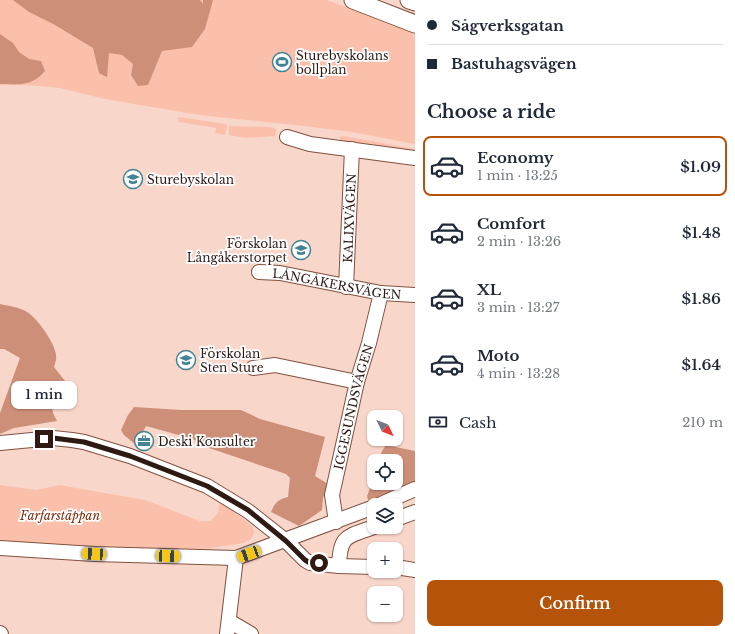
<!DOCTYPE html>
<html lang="en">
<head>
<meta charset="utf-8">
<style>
	body { margin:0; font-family:"Libre Baskerville",serif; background:#f2f2f3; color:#1f2937; height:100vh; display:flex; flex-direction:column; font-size:15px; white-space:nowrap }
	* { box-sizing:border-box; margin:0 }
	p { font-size:13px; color:#747a83 }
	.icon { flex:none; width:22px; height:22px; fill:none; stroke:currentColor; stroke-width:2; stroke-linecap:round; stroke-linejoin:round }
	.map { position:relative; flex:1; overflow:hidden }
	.drawer { display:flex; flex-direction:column; background:#fff; width:320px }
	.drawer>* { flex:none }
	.guide { display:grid; align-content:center; height:88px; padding:0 12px; background:#fff }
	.needle { width:26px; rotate:133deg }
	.buttons { position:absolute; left:367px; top:410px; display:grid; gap:8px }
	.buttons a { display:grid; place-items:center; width:36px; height:36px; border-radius:8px; background:#fff; box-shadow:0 1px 3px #0004; font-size:20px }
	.end { position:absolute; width:18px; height:18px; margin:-9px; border:5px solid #2e1a13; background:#fff; box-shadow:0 0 0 2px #fff }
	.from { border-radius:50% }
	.bubble { position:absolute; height:28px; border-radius:8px; background:#fff; box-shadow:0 1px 3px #0004; font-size:13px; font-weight:600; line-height:28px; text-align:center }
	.car { position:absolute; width:12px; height:24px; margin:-12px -6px; border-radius:5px; box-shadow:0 0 3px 1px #0007; background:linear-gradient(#f5c518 24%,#345 0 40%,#f5c518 0 76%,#345 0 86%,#f5c518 0) }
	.guide b { display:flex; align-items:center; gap:14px; height:38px; font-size:15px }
	.guide b+b { border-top:1px solid #e0e1e3 }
	.guide i { width:10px; height:10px; background:#1f2937 }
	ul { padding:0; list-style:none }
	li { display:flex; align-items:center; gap:12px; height:60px; margin:0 8px 6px; padding:0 4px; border:2px solid transparent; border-radius:8px }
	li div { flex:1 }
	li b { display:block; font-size:15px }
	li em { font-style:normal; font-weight:600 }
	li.active { border-color:#b45309 }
	li>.icon { width:36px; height:36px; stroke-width:1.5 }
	h2 { padding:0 12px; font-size:18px; line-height:48px }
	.pay { display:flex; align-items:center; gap:10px; height:44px; padding:0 12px; font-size:15px }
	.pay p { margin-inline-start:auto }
	.button { display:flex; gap:8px; margin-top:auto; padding:8px 12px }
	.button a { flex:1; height:46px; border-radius:8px; background:#b45309; color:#fff; font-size:16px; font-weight:600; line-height:46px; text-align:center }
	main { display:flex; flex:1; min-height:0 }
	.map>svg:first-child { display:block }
	.green { fill:#fbc0ab }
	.forest { fill:#ce8f78 }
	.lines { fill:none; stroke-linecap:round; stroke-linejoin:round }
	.minor-casing { stroke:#815140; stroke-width:16 }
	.major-casing { stroke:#815140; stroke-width:19 }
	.minor { stroke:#fff; stroke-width:14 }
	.major { stroke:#fff; stroke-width:17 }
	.route { stroke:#2e1a13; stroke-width:5 }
	.labels { text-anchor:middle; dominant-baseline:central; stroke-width:3.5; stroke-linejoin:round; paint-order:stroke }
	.poi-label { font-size:12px; fill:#2e1a13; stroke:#fff; text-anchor:start }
	.street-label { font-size:12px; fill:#2e1a13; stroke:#fff }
	.park-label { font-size:12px; font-style:italic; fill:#752a08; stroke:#fff }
</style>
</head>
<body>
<main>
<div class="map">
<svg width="415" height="634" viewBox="0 0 415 634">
	<rect width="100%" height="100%" fill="#f9d6ca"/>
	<g class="green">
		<path d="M0,0h327l88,32v112l-63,-12 -48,-6 -105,-11 -94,-16 -45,-11 -34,-3h-26z"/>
		<path d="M178,117l48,7 1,2 -2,9 -10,-2 1,-5 -37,-6z"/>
		<path d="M229,126l41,1 6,2 -1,7 -30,2 -16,-3z"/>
		<path d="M343,136l72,13v5l-75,-13v-4z"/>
		<path d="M0,485l37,5 22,-5 86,15 55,21h11l7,-8 2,-12 33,26 1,6 -3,6 -7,4 -47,7h-44l-153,-8z"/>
	</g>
	<g class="forest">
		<path d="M13,0h187l3,4v-4h10l-8,29 -13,18 -30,4 -14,34 -10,1 -7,-11 2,-11 -11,-9 -13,-2 -2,24 -8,-4 -6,-25 -38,-23 -26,-13z"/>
		<path d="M0,34l13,9 6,9 10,7 12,2 4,10c-14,16 -25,13 -45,13z"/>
		<path d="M0,304c9,2 19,3 27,8 10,6 28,31 29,43 1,4 -1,8 -2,12l15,19 -5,8 -12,13 1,6 4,8 -43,7 -14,6v-21l20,-55 -16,-9h-4z"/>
		<path d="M134,407l47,3h60l19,9 65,18 -10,39 13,8 -5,14 -1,12 -23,16 -28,-14c4,-10 8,-13 17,-15l2,-19 -4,-4 -77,-26 -16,-9 -47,-13 -10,19 -12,-10 -3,-5 7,-15z"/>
		<path d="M386,445l29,6v31l-46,21 -2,-7 7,-18v5h22v-22h-17l3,-10z"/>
	</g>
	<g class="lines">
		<defs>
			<g id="minor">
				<path d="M287,137l23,7 105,14"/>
				<path id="s1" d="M259,272l21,1 101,20 34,2"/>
				<path id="s2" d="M346,287l6,-138"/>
				<path d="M253,368l22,-3 82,17"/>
				<path d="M0,443l53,-5 19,2 12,2 46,14 77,30 41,25 38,30 19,19 5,3 29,3 35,1"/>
				<path d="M379,505l36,-16"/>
				<path d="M396,519l19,-7"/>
				<path id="s3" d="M336,522l-4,-27 25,-113 12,-39 12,-50"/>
				<path d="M0,548l94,6 142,4 138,-51"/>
				<path d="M339,566c1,-32 8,-29 35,-39"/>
				<path d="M396,567l19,3"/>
				<path d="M229,621l22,13"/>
				<path d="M0,633l1,1"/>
				<path d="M227,634l9,-76"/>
			</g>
			<g id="major">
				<path d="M353,0l62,24"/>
				<path d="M409,0l6,2"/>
			</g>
		</defs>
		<use href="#minor" class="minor-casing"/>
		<use href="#major" class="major-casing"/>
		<use href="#minor" class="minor"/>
		<use href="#major" class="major"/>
	</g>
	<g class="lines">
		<path class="route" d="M44,439l9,-1 31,4 46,14 77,30 41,24 38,31 19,19 5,3h9"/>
	</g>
	<defs>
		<symbol id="stadium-ring" viewBox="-11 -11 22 22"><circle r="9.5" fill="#fff" stroke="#438397" stroke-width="1.5"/><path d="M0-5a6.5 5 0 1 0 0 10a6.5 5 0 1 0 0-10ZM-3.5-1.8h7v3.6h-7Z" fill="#438397"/></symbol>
		<symbol id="school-ring" viewBox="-11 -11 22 22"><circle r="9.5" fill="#fff" stroke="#438397" stroke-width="1.5"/><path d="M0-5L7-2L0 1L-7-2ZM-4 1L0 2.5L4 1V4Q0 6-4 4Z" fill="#438397"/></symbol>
		<symbol id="office-ring" viewBox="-11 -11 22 22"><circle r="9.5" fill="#fff" stroke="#438397" stroke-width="1.5"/><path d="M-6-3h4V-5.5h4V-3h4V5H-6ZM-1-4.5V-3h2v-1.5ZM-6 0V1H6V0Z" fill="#438397"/></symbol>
	</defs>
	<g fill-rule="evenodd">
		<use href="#stadium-ring" x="271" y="51" width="22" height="22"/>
		<use href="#school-ring" x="122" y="168" width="22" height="22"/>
		<use href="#school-ring" x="290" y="239" width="22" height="22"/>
		<use href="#school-ring" x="175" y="349" width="22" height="22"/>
		<use href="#office-ring" x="133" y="430" width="22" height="22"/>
	</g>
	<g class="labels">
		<g class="poi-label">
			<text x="296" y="55">Sturebyskolans<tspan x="296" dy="14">bollplan</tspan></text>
			<text x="147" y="179">Sturebyskolan</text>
			<text x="287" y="243" text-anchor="end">Förskolan<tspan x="287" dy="14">Långåkerstorpet</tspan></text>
			<text x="200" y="353">Förskolan<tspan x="200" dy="14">Sten Sture</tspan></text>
			<text x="158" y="441">Deski Konsulter</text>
		</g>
		<g class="street-label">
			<text stroke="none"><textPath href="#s2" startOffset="69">KALIXVÄGEN</textPath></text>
			<text stroke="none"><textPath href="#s1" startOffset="79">LÅNGÅKERSVÄGEN</textPath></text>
			<text stroke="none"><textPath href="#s3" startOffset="118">IGGESUNDSVÄGEN</textPath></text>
		</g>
		<g class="park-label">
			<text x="60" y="515">Farfarstäppan</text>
		</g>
	</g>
</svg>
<div class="buttons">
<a><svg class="needle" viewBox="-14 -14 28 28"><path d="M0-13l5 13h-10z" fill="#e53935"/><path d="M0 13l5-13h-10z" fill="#747a83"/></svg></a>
<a><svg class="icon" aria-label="locate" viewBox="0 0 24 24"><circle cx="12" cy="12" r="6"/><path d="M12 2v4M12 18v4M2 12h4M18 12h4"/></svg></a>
<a><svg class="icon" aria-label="layers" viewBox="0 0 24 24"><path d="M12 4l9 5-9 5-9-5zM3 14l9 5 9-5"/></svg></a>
<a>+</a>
<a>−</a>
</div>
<i class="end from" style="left:319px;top:563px"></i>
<i class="end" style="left:44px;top:439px"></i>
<div class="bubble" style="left:11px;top:381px;width:66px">1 min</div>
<i class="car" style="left:94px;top:554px;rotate:273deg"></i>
<i class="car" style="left:249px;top:554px;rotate:250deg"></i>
<i class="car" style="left:168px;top:556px;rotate:92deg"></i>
</div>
<section class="drawer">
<div class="guide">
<b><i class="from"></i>Sågverksgatan</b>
<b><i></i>Bastuhagsvägen</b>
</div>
<h2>Choose a ride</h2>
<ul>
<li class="active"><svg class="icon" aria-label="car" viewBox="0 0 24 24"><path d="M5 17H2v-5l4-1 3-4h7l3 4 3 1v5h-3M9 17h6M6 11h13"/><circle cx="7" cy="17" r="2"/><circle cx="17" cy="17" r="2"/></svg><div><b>Economy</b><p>1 min · 13:25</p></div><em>$1.09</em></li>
<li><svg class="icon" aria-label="car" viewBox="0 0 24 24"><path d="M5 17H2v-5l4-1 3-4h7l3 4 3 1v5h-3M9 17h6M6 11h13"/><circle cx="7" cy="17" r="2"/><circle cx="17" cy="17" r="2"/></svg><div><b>Comfort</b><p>2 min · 13:26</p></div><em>$1.48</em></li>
<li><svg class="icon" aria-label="car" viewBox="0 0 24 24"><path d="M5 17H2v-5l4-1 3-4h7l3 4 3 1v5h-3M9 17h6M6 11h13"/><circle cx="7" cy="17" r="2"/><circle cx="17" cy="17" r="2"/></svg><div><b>XL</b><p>3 min · 13:27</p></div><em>$1.86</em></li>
<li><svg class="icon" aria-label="car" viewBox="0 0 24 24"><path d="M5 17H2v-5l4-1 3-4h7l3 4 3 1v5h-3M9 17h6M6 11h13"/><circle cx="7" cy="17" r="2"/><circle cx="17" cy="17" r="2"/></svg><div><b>Moto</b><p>4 min · 13:28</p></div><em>$1.64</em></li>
</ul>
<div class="pay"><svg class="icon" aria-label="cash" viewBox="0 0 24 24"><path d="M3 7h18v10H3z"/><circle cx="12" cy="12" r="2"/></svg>Cash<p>210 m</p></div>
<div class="button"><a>Confirm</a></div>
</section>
</main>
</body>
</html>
